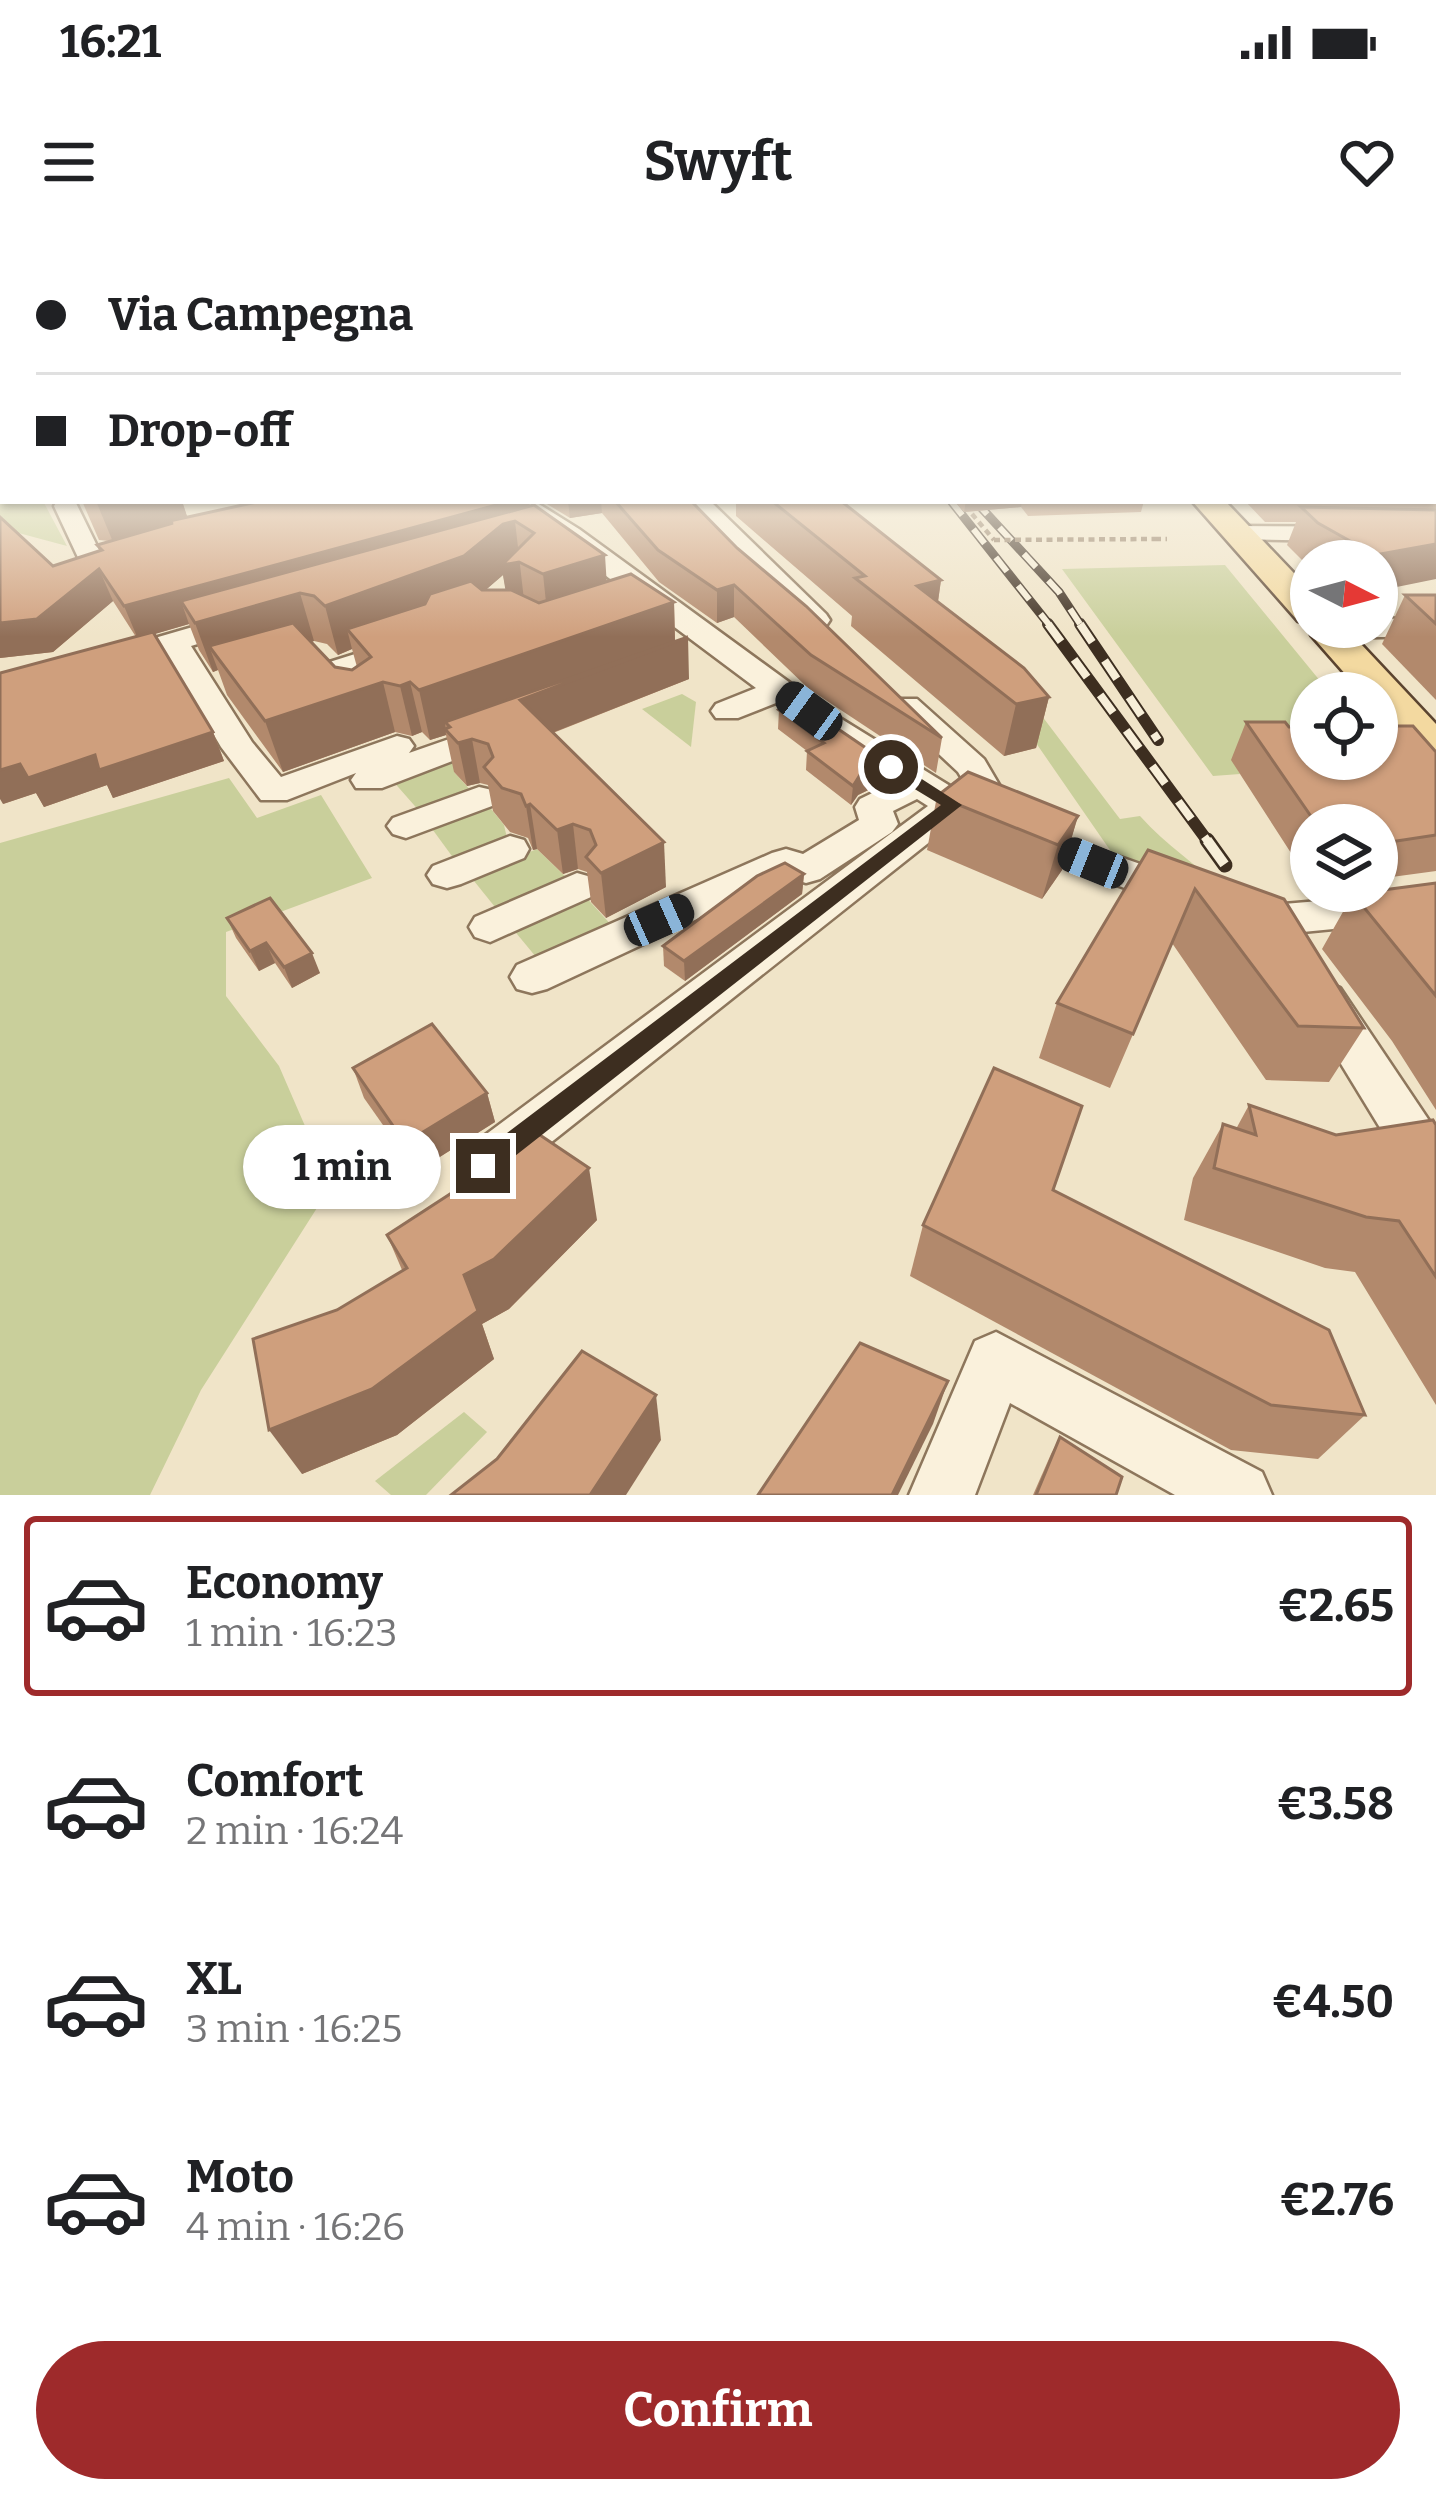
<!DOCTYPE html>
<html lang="en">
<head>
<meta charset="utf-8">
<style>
	body { margin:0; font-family:Bitter,serif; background:#f2f2f2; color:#202124; height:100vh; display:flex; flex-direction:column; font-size:45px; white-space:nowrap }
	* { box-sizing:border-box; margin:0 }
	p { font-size:39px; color:#757577 }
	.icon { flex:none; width:66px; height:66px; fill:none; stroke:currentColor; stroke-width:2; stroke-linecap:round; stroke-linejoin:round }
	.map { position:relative; height:1255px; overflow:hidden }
	.panel { display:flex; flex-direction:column; background:#fff; flex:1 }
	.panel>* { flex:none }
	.guide { position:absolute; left:0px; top:0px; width:1437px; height:264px; box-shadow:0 3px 9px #0004; display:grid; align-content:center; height:264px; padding:0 36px; background:#fff }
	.needle { width:78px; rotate:96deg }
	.buttons { position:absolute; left:1290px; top:300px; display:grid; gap:24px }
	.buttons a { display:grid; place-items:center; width:108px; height:108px; border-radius:50%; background:#fff; box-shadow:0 3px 9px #0004; font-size:60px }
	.end { position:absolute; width:54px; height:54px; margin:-27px; border:15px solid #3d2e20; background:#fff; box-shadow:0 0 0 6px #fff }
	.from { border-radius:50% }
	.bubble { position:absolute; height:84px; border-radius:42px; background:#fff; box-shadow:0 3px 9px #0004; font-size:39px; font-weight:700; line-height:84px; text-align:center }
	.car { position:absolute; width:36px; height:72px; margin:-36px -18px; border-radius:15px; box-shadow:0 0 9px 3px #0007; background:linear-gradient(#222 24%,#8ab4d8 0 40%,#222 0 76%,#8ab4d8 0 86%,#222 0) }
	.guide b { display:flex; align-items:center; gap:42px; height:114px; font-size:45px }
	.guide b+b { border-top:3px solid #e0e0e0 }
	.guide i { width:30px; height:30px; background:#202124 }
	ul { padding:21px 0 0; list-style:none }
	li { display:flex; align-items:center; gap:36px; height:180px; margin:0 24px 18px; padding:0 12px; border:6px solid transparent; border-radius:12px }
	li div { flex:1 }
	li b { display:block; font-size:45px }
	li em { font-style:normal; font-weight:700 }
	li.selected { border-color:#9e2a2b }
	li>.icon { width:108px; height:108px; stroke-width:1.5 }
	.cta { display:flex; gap:24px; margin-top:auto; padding:24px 36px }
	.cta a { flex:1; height:138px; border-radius:72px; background:#9e2a2b; color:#fff; font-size:48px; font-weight:700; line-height:138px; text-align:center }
	.status { display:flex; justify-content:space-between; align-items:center; height:84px; padding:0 60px; background:#fff; direction:ltr }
	.status svg { height:33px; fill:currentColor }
	header { display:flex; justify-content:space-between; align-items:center; height:156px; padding:0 36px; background:#fff; font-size:54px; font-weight:700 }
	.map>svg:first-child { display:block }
	.green { fill:#c9cf9b }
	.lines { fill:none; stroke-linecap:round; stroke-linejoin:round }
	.minor-casing { stroke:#8d765c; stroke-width:5 }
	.major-casing { stroke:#5b4430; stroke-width:5 }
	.path { stroke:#8d765c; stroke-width:4.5; stroke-dasharray:6 4.5; stroke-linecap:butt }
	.minor { fill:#faf1dc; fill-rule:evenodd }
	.major { fill:#f3d9a0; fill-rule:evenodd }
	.rail-far2-casing { stroke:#3d2e20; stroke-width:9 }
	.rail-far1-casing { stroke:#3d2e20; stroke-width:12 }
	.rail-casing { stroke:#3d2e20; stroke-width:15 }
	.rail-far2 { stroke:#f7eed8; stroke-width:6; stroke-dasharray:18; stroke-linecap:butt }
	.rail-far1 { stroke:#f7eed8; stroke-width:8; stroke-dasharray:22; stroke-linecap:butt }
	.rail { stroke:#f7eed8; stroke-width:10; stroke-dasharray:30; stroke-linecap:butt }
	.path-bridge { stroke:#8d765c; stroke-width:4.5; stroke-dasharray:6 4.5; stroke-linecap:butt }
	.wall { fill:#b2896c; fill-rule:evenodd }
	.shaded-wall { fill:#916f58 }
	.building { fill:#cf9f7d; stroke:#916f58; stroke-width:3 }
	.route { fill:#3d2e20 }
</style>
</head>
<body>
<div class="status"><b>16:21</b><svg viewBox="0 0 49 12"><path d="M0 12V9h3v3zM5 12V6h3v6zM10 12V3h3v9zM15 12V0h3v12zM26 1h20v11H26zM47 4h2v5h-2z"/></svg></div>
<header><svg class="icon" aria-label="menu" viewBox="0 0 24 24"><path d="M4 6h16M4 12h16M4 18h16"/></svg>Swyft<svg class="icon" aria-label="heart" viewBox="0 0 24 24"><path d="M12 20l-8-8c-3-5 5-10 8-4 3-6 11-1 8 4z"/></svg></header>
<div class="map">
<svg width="1436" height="1255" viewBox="0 0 1436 1255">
	<rect width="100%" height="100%" fill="#f0e4c8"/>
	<g class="green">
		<path d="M0,221l3,40h40l24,45 -67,-18z"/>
		<path d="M1225,325l105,128h-19v66l-78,2 7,13 -27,2 -151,-207z"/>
		<path d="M1007,430l113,149 20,-3c27,30 55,47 82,73l-110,-36 -123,-178z"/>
		<path d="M682,454l14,8 -5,45 -49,-38z"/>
		<path d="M475,508l-21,24 18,20 -51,21 -29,-33z"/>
		<path d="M229,538l28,40 64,-23 51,83 -146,54v64l53,70 52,120 -130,204 -51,105h-150v-652z"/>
		<path d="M488,565l16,20 3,13 -50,25 -27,-37z"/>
		<path d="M537,609l32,31 -70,32 -29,-36z"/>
		<path d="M583,654l31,34 -73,35 -29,-35z"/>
		<path d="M464,1172l23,20 -61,63h-35l-16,-14z"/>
	</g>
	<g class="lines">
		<defs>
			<g id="minor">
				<path d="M57,261h18l24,49 35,-8 13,8c-13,12 -47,20 -65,16l-28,-60z"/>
				<path d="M506,261h28l45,28 251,183 146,90 -18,-30 -63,-59 -5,-7 5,-7h22l67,60 37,63 176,62 6,10 -6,10 -14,4 -14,-4 -133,-48 -80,-35 -455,361 -18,7 -18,-7 -8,-16 8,-16 463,-344 -11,-7 -24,12 5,13 -6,8 -72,47 -14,4 -19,-6 -240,112 -15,4 -15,-4 -7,-12 7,-12 255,-112 14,-4 17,5 56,-34 -4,-13 5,-8 31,-15 -115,-81 -38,15h-22l-5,-7 5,-7 40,-16z"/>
				<path d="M684,261h26l116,113 4,6 -4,6h-20z"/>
				<path d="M1238,286l198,1v16l-207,-4 -4,-5z"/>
				<path d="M241,373l10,3 4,6 -4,6 -60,18 61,96 29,35 116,-41 12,3 5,7 -5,7 86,-30 17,10 -5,7 -125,48h-26l-5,-8 5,-7 -69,27h-26l-40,-53 -55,-94 -52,15 -15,-9 4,-6z"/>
				<path d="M1436,378v18l-110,2 -15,-9 66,-2v-8z"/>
				<path d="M406,398l15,9 -4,6 -86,28 -15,-9 4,-7z"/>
				<path d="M479,547l13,3 5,8 -5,8 -86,32 -13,-4 -6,-8 6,-8z"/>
				<path d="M510,596l14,4 5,9 -5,9 -63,26 -14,4 -14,-4 -6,-9 6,-9z"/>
				<path d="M577,633l14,4 6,10 -6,10 -101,45 -15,-5 -6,-10 6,-10z"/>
				<path d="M1436,651v28l-164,16 -41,-13 -6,-10 6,-10 14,-4 27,7z"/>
				<path d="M1324,743l16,5 96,143v66l-18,-7 -116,-190 6,-12z"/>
				<path d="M996,1092l266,140 10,23h-97l-165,-92 -35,92h-66l66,-154z"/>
			</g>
			<path id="major" d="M1192,261h33l86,90v36h34l91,97v39l-16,-4 -43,-49v-17h-15l-51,-58 -3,-12 -10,-2z"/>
		</defs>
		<use href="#minor" class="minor-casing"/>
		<use href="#major" class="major-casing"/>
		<g class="path">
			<path d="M972,274l22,26"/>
			<path d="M1155,299h12"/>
		</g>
		<use href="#minor" class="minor"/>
		<use href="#major" class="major"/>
		<defs>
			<g id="rail-far2">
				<path d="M951,261l100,126"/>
				<path d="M975,261l84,91 23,35"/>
			</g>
			<g id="rail-far1">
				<path d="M1048,384l161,219"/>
				<path d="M1080,384l78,116"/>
			</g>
			<path id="rail" d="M1207,600l18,25"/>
		</defs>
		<use href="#rail-far2" class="rail-far2-casing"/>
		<use href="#rail-far1" class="rail-far1-casing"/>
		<use href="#rail" class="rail-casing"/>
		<use href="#rail-far2" class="rail-far2"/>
		<use href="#rail-far1" class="rail-far1"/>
		<use href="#rail" class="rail"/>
		<path class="path-bridge" d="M994,300l161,-1"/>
	</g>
	<g class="wall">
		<path d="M1434,221h2v118l-59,-18h-66v5l-8,-5 -16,-16 9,-23h-31l-20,-21h189z"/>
		<path d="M82,261h100l5,16 74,-16h268l1,5 77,76 67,20 1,40 14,37 -136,54 113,154 -60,31 -15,-16 -4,-30 -9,-3 -15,5 -26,-25 -4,1 -5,-12 -18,-6 -17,-21 -5,-26 -8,-2 -13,3 -13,-14 -8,-37 -16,5 -8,-8 -10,4 -17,-4 -112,40 -56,-77 -9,-25 -5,2 -14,-22 -10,-26 -35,10 59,98 11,29 -111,37 -6,-13 -63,22 -8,-14 -33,11 133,-167 -23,-36 -60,51 -53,6v-141l53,49 47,-15 -3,-6 12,-4 -10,-1zM503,335l3,15h-21zM314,401l13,3 11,11 14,-6 5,18 -5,3 -17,-3 -24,-25z"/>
		<path d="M542,261h149l46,47 205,190 -6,35 -127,-84 -75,-72 -17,6 -58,-41 -57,-69 -32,5z"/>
		<path d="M736,261h105l100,79 -3,22 111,95 -13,51 -32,8 -153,-130 1,-10 -116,-100z"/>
		<path d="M954,261h190l-3,11 -113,4 -7,-9 -57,5z"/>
		<path d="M1405,355h31v105l-54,-56z"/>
		<path d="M779,470l106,72 -27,13 -7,10 -45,-35 1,-19 -29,-22z"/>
		<path d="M1246,482l43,5 147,25v119l-59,8v-54h-66v59l-80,-124z"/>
		<path d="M937,556l141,20 -16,54 -20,29 -115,-49z"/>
		<path d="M1148,610l216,178 -35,54 -63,-2 -94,-137 -62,145 -71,-30 18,-55z"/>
		<path d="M804,634l-2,20 -117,87 -21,-15 -1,-20z"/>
		<path d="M1436,643v227l-44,-69 -70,-92 31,-55z"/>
		<path d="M227,678l93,55 -28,15 -17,-25 -16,8 -23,-33z"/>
		<path d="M353,828l134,25 8,29 -79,50 -52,-74z"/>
		<path d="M1249,865l87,30 100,-10v280l-81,-133 -30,-4 -141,-48 9,-42 30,-54 13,5z"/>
		<path d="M470,941l127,39 -88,89 -27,15 12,35 -97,76 -95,39 35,-164 65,-40 -15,-35z"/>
		<path d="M1053,950l312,225 -47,44 -87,-9 -321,-174 13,-51z"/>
		<path d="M1060,1197l56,58h-83l18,-41z"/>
	</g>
	<g class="shaded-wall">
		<path d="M96,261h86l8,24 -25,-3 3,8 -55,12z"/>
		<path d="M511,261h18l3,25 -17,-5 10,88 -16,3 -6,-37 -31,27 -125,27 5,20 -14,6 -13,-49 158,-66 -302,61 8,23 -51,15 -14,-33z"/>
		<path d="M568,261h33l1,12 -32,5z"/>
		<path d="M966,261h56l-1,6 -57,5z"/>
		<path d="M1436,304v35l-59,12v-30h-4l2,-6z"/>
		<path d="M605,315l3,47 -60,19 -5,-47z"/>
		<path d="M99,329l14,32 -60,51 -53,6v-35z"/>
		<path d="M941,340l-7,48 -17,-42z"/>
		<path d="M734,345v32l-17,6v-33z"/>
		<path d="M300,353l14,48 -88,27 -17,-22 9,24 -5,2 -18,-49z"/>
		<path d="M674,362l1,40 13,-5 1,42 -163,64 -76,-16 -5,-5 1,13 -16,5 -11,-50z"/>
		<path d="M383,442l12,50 -112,40 -18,-51z"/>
		<path d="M410,442l12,50 -10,4 -12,-50z"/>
		<path d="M1049,457l-13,51 -32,8 12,-52z"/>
		<path d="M213,492l11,29 -111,37 -6,-13 -63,22 -8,-14 -33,11 -3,-5v-29l20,-6 75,-9z"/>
		<path d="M472,499l8,44 -13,3 -9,-43z"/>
		<path d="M888,523l-3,19 -27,13 -7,10 2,-19 7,-11z"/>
		<path d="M530,564l7,45 -4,1 -7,-44z"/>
		<path d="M1078,576l-16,54 -20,29 16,-54z"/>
		<path d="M573,584l5,45 -15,5 -6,-44z"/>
		<path d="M664,602l2,45 -60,31 -5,-45z"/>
		<path d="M804,634l-2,20 -117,87 -1,-20z"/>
		<path d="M266,703l9,20 -16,8 -9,-20z"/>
		<path d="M312,713l8,20 -28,15 -8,-21z"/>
		<path d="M487,853l8,29 -79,50 -11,-29z"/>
		<path d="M589,928l8,52 -88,89 -27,15 12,35 -97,76 -95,39 -33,-44z"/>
		<path d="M948,1141l-15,43 -35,71h-6z"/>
		<path d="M656,1155l5,45 -35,55h-36z"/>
	</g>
	<g class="building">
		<rect x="1434" y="221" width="2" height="26"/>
		<path d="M261,261h250l-387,105 -25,-37 -62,50 -37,4v-106l53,49 49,-16 -5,-5 76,-22 -8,-1z"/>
		<path d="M615,261h76l46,47 69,58 136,132 -131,-83 -77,-70 -17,5 -59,-40z"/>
		<path d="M772,261h69l100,79 -24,6 107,82 25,29 -33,7 -161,-126 10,-2z"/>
		<path d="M534,265l71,50 -62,19 -24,-12 -17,3 32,-32 -19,-12 -12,3 -39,32 -139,50 -11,-10 -14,-3 -105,30 -14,-22z"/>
		<path d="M1301,267l135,3v34l-61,11 -57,-32z"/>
		<path d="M631,334l43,28 -255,88 -9,-8 -10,4 -17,-4 -118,39 -56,-75 84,-23 42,44 17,3 19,-13 -24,-28 78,-25 5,-10 41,-13 11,9h29l28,13z"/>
		<path d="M1405,355h31v29z"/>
		<path d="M153,392l60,100 -114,38 -4,-15 -67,23 -8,-14 -20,6v-97z"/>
		<path d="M688,397l-168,63 144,142 -63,31 -15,-16 10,-12 -6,-15 -17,-6 -16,6 -27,-26 -4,2 -5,-12 -19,-6 -18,-21 9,-10 -5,-13 -16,-5 -14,4 -13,-14 5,-2 -5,-5z"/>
		<path d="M800,463l88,60 -28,12 -7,11 -46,-35 17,-8 -45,-33z"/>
		<path d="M1246,482h39l4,5h22v32h66v-33h36l23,26v83l-59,9v-19h-60z"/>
		<path d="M968,532l110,44 -20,29 -121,-49z"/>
		<path d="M1148,610l136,49 80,129 -66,-2 -103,-137 -62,145 -76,-31z"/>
		<path d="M785,623l19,11 -120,87 -21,-15 94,-70z"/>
		<path d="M1436,643v113l-83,-102z"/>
		<path d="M270,658l42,55 -28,14 -18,-24 -16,8 -23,-33z"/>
		<path d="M432,784l55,69 -82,50 -52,-75z"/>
		<path d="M994,828l88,38 -29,84 276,140 36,85 -94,-10 -348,-180z"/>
		<path d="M1249,865l87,30 97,-15 3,5v152l-37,-56 -33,-4 -152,-49 9,-44 33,11z"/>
		<path d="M528,887l61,41 -95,91 -30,16 14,36 -106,78 -103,41 -16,-91 84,-29 70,-42 -20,-33 83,-54z"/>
		<path d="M860,1103l88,38 -56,114h-134z"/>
		<path d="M582,1111l74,44 -66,100h-139l46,-36z"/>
		<path d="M1060,1197l62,40 -6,18h-80z"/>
	</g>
	<linearGradient id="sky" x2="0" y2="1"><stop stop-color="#8fbad6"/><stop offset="0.56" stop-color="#f8f3e6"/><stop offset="1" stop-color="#f8f3e6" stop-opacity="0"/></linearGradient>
	<rect width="1436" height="397" fill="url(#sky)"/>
	<path class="route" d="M885,523h12l65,42 -470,369h-18l-4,-8 4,-8 467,-353 -56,-34z"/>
</svg>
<div class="buttons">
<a><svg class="needle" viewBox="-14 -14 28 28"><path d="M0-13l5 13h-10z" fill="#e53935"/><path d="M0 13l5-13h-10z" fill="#757577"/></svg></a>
<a><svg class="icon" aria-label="locate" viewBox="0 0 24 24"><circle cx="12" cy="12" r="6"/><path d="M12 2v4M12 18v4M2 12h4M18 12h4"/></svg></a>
<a><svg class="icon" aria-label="layers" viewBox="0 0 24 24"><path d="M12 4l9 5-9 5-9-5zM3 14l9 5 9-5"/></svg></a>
</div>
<i class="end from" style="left:891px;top:527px"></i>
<i class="end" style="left:483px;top:926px"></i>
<div class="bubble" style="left:243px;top:885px;width:198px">1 min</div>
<i class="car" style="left:809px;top:471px;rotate:306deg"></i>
<i class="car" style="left:1093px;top:623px;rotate:292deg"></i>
<i class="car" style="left:659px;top:680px;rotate:66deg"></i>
<div class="guide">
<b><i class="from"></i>Via Campegna</b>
<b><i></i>Drop-off</b>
</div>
</div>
<section class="panel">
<ul>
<li class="selected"><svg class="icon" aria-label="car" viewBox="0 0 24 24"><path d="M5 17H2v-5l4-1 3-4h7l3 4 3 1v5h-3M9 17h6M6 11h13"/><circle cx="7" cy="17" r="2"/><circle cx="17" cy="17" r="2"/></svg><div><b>Economy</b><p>1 min · 16:23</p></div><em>€2.65</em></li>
<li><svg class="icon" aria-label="car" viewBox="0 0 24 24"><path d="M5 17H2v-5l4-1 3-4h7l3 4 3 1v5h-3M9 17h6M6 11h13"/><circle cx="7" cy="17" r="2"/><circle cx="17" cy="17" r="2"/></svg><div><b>Comfort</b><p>2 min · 16:24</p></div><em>€3.58</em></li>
<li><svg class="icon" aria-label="car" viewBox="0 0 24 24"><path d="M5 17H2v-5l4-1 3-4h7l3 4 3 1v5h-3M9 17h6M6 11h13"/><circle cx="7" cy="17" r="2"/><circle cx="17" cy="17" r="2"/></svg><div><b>XL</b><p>3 min · 16:25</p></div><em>€4.50</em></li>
<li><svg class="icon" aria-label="car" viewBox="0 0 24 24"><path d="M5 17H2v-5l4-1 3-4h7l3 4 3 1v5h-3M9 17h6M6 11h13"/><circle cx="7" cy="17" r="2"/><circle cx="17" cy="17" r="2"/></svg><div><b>Moto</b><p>4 min · 16:26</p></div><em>€2.76</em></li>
</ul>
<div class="cta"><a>Confirm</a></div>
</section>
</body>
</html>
